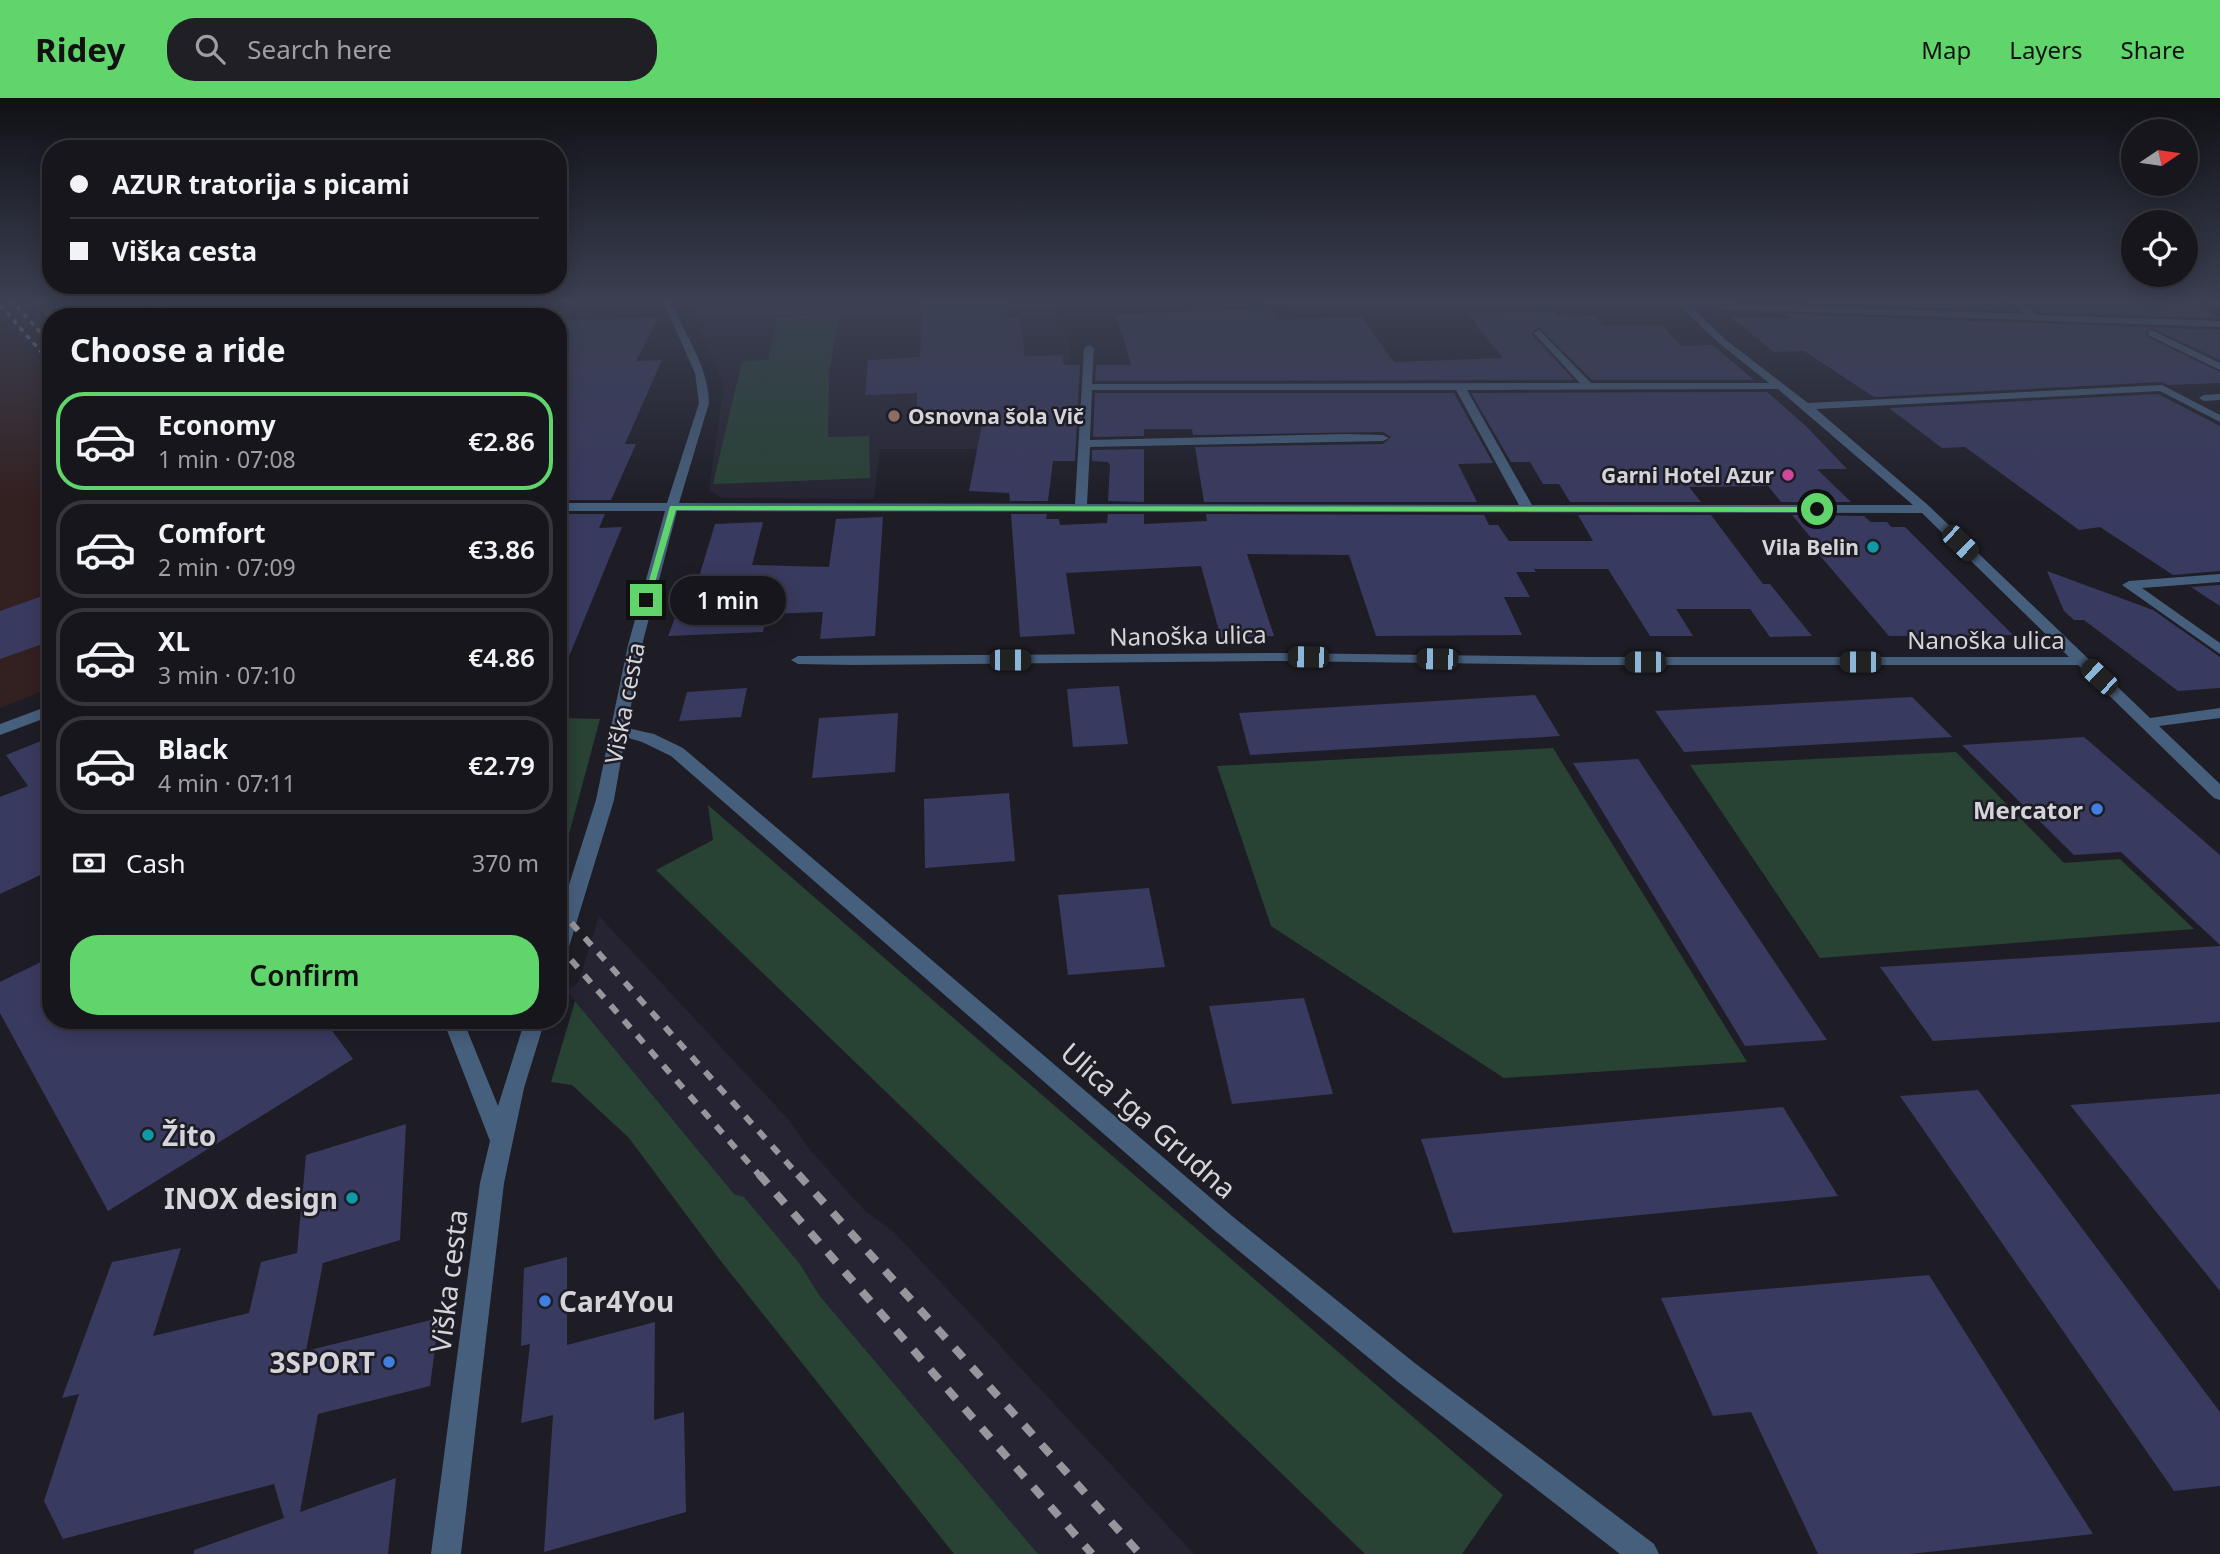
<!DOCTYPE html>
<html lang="en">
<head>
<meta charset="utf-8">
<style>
	body { margin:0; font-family:"Noto Sans",sans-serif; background:#1f1f25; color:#f1f3f6; height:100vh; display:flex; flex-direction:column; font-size:26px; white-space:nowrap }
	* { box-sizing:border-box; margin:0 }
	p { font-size:23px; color:#9e9fa3 }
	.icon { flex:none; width:38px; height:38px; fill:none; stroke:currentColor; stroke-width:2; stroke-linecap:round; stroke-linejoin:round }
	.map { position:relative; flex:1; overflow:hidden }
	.drawer { position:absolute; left:42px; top:210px; width:525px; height:721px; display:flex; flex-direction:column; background:#16161c; border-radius:28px; box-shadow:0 4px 18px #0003,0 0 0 2px #35353b }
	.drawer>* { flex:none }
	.guide { position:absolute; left:42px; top:42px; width:525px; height:154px; border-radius:28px; box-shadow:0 4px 18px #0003,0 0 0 2px #35353b; display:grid; align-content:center; height:154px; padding:0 28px; background:#16161c }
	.needle { width:46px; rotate:77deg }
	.controls { position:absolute; left:2121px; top:21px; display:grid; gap:14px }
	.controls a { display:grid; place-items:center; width:77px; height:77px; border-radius:50%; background:#16161c; box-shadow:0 4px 18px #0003,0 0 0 2px #35353b; font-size:35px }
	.end { position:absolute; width:32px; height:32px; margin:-16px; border:9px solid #60d56b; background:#111; box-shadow:0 0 0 4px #111 }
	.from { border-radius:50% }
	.bubble { position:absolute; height:49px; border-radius:24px; background:#16161c; box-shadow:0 4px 18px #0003,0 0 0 2px #35353b; font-size:23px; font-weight:600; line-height:49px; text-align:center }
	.car { position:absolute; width:21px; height:42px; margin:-21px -10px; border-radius:9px; box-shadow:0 0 5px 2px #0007; background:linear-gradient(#222 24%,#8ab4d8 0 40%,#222 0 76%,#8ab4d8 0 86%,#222 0) }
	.guide b { display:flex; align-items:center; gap:24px; height:66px; font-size:26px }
	.guide b+b { border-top:2px solid #35353b }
	.guide i { width:18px; height:18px; background:#f1f3f6 }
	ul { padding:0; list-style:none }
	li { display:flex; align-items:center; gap:21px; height:98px; margin:0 14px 10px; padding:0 14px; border:4px solid #35353b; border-radius:28px }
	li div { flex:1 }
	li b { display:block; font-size:26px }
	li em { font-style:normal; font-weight:600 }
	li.current { border-color:#60d56b }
	li>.icon { width:63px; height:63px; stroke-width:1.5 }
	h2 { padding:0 28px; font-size:32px; line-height:84px }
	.pay { display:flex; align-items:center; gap:18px; height:77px; padding:0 28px; font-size:26px }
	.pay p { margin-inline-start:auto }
	.primary-button { display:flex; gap:14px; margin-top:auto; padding:14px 28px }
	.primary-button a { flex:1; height:80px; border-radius:28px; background:#60d56b; color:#111; font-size:28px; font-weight:600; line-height:80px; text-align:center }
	header { display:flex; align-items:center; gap:42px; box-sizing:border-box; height:98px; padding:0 35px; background:#60d56b; color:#111 }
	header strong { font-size:33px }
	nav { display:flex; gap:38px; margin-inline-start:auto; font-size:24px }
	.search { width:490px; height:63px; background:#1f1f25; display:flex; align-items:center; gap:18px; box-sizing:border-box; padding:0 24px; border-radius:28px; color:#9e9fa3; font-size:26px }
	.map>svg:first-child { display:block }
	.commercial { fill:#332021 }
	.built { fill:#262432 }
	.green { fill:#284234 }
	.building { fill:#393a5f }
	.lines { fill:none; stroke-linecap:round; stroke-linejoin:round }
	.minor { fill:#465f7c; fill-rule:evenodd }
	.rail-far2 { stroke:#97969d; stroke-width:3.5; stroke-dasharray:5 5; stroke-linecap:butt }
	.rail-far1 { stroke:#97969d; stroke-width:6; stroke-dasharray:10 10; stroke-linecap:butt }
	.rail { stroke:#97969d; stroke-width:8; stroke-dasharray:13 13; stroke-linecap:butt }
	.route { fill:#60d56b }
	.education-dot { fill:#8d6e63; stroke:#1e1d26; stroke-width:2.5 }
	.hotel-dot { fill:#d1479c; stroke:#1e1d26; stroke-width:2.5 }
	.culture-dot { fill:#0f9aa8; stroke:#1e1d26; stroke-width:2.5 }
	.shop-dot { fill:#3f7fe0; stroke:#1e1d26; stroke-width:2.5 }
	.labels { text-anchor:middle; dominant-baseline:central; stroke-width:5; stroke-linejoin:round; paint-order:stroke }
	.far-poi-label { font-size:21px; font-weight:bold; fill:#d5d4da; stroke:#1e1d26; text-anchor:end }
	.street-label { font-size:24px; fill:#d5d4da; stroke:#1e1d26 }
	.poi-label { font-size:24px; font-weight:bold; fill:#d5d4da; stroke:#1e1d26; text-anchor:end }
	.near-street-label { font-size:28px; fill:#d5d4da; stroke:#1e1d26 }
	.near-poi-label { font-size:28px; font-weight:bold; fill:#d5d4da; stroke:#1e1d26; text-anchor:start }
</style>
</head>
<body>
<header>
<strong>Ridey</strong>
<div class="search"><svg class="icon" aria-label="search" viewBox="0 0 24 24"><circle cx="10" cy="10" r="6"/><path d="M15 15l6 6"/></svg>Search here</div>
<nav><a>Map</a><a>Layers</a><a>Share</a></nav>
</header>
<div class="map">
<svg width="2220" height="1456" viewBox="0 0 2220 1456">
	<rect width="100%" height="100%" fill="#1e1d26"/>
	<path class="commercial" d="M0,223l51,60v307l-51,20z"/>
	<g class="built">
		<path d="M0,201h26l25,27v55l-51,-60z"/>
		<path d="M1055,201l15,49 -2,101h-188l-6,50 -152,-1 -13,-8 15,-106 -33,-74z"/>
		<path d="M599,818l189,203 22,31 55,61 29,21 300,322h-156l-219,-259 -19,-31 -56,-66 -10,-4 -167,-203 12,-10z"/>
	</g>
	<g class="green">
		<path d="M30,201h109l21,18h-109v5z"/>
		<path d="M1048,203l1,5 -310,10 2,-5z"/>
		<path d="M840,216l-11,57 -1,66 41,-1 1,42 -157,6 29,-123 26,-1 9,-43z"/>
		<path d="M558,620l42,1 -42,156z"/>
		<path d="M1553,650l194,314 -243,16 -233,-152 -54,-160z"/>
		<path d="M1956,654l108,111 56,-4 74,70 -374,29 -130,-193z"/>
		<path d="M708,707l795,690 -41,59h-97l-709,-684 57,-30z"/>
		<path d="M575,903l159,193 10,3 56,67 19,31 219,259h-84l-234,-294 -91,-122 -57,-53 -21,-3z"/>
	</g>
	<g class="building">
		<path d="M923,201h84v19l12,-1 6,39 37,-1 2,10h16l-5,96h-22l-5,40h-38l-1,-8 -40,-2 15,-77 -67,3v-24l-52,2 3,-35 52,-3z"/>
		<path d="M1770,201h216l16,2 14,10 -242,-9z"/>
		<path d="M2097,201h94l29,19 -182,-6 -16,-11 80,1z"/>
		<path d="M1271,211l7,11 84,-3 32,45 109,-4 -36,-45 86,-2 4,4 38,1 8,10h59l19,20 32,-1 41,35h-162l-53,-53 -6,4 -1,4 42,45 -479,1 1,-16h35l-15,-51z"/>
		<path d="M1785,216l435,16v30l-68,-32 -7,3 2,6 73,35v11l-52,2 -6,-3 -288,15 -70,-46 -30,1 -43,-35 59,2z"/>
		<path d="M658,220l-22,43 26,-1 -37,84h11l-25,56h-53v-179z"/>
		<path d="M1767,294l39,34 41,43h-30l34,33h-70l-13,-16 -79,1 12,15h-131l-11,-18h-16l-13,-22h-19l-40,-69z"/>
		<path d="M1095,295h359l39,70 -35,1 19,38h-273l-9,-55 188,-3 8,-7 -8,-5 -190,3 -1,-6h-48v7l-51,1z"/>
		<path d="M2158,296l62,32v145l-47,4 -73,-48 -21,3 -114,-83 -23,1 -53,-40z"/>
		<path d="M1144,351v53l-36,-1 2,-36 -2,-3 -16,-1v-11z"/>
		<path d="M558,416h47l-6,14 23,-1 -63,154z"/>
		<path d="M1011,416h36l-1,5h13l1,6 47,-2 1,-9h36v10l63,-3 -1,-7 278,1 5,10h9l11,16h84l-15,-26h133l52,69h7l42,52 -42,1 -20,-28h-74l17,27h-43l-42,-67h-74l2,3h-20l14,25h-26l18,38 -146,1 -27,-81 -102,-1 27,82 -53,2 -20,-72 -135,7 9,61 -55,3z"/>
		<path d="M1792,417l72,1 7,6h16l4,5h14l108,108 -124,1 -73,-85h6z"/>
		<path d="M883,419l-8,119 -55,3 3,-27 -56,2 -4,18 -95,4 15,-39h10l22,-73 48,-2 -11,43 77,2 7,-48z"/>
		<path d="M2047,473l106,39 67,47v31l-42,3 -94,-71h-10l-10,-9z"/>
		<path d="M2220,487v21l-29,-19z"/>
		<path d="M51,495v48l-51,18v-48z"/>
		<path d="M1119,588l9,58 -55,3 -6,-58z"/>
		<path d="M747,590l-6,29 -62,4 8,-29z"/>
		<path d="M1535,597l25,41 -310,19 -11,-42z"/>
		<path d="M1912,599l40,40 -268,15 -29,-41z"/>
		<path d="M898,615l-3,59 -83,6 7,-60z"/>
		<path d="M51,639v133l-51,24v-97l28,-11 -22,-31z"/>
		<path d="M2084,639l136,118v90l-99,-93 -47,3 -112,-110z"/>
		<path d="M1638,661l189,281 -82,6 -172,-283z"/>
		<path d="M1009,695l6,68 -90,7 -1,-69z"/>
		<path d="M1149,790l16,79 -97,8 -10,-80z"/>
		<path d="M2220,848v76l-287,19 -53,-74z"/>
		<path d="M51,859v63h273l29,39 -245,152 -108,-198v-31z"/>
		<path d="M1304,900l29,96 -101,10 -23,-98z"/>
		<path d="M1978,992l242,322v74l-46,5 -274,-395z"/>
		<path d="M2220,996v197l-150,-186z"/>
		<path d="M1783,1009l55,89 -385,37 -32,-94z"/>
		<path d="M406,1026l-6,116 -77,23 -17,88 133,-33 -9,68 -112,28 -18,98 96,-34 -8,76h-194v-4l90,-32 -10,-34 -211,55 -19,-38 35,-107 -17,4 50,-136 69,-14 -28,88 96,-23 12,-51 36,-9 9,-98z"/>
		<path d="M567,1159v88l88,-23 -1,98 30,-8 2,100 -142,40 9,-137 -32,8 9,-79 -9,2 3,-78z"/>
		<path d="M1929,1177l82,130 82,129 -183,20h-92l-67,-142 -38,4 -52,-118z"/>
	</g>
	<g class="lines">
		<g class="minor">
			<path d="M149,201h10l21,18h-11z"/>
			<path d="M662,201h9c13,37 37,64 38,104l-30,100 396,1 9,-156 5,-3 5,3 -2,36 488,-1 -44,-48 -2,-2 5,-3 52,53h178l-49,-39 -38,-36 -390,-3 -44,-3 -4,-3 432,3 1,-3h6l4,3 338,12 -21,-15h11l22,16 183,6v6l-527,-19 33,32 82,63 354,-18 58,30v7l-60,-31 -344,18 113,97 221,212 70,-10v10l-61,8 61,58v16l-6,-2 -136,-133h-487l-309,-4 -429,4 -55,-1 -7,-4 7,-4 484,-3 309,4h478l-147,-144 -1245,-2 -35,134 -15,83 27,6 29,14 549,468 184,148 238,180 5,10h-39l-222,-172 -182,-150 -545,-476 -29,-14 -17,-5 -11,63 -46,150 -3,5 -7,2v-38l38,-119 32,-155 37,-134h-107v-8h109l32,-100 -4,-30zM1778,291l135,116h-381l-65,-115zM1092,292h364l63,115 -432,-1 3,-57 293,-6 6,-3 -6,-3 -37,-1 -256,6z"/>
			<path d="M2205,201l15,2v7z"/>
			<path d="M2151,232l69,33v7l-72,-35v-4z"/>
			<path d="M2220,296v6l-16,1 -5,-3 5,-3z"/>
			<path d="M2220,476v8l-78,6 78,55v11l-98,-69 7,-4z"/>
			<path d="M51,607v11l-51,19v-11z"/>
			<path d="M443,922h20l35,86 27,-86h20l-21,68 -20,95 -43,371h-30l49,-371 10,-42z"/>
		</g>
		<g class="rail-far2">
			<path d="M10,201l41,45"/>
			<path d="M0,207l51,58"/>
		</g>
		<g class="rail-far1">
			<path d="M558,810l241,268"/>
			<path d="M558,847l202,231"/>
		</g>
		<g class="rail">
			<path d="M759,1076l333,380"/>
			<path d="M798,1076l342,380"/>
		</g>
	</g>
	<linearGradient id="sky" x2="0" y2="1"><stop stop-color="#101015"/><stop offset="0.5" stop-color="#3b4052"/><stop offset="1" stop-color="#3b4052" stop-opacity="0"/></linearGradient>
	<rect width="2220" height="405" fill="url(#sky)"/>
	<path class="route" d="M670,408l1147,1 4,2 -4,3 -1141,-2 -26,90 -7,2z"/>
	<circle class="education-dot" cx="894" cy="318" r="7"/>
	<circle class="hotel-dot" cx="1788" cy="377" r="7"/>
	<g class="culture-dot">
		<circle cx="1873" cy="449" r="7"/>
		<circle cx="148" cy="1037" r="7"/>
		<circle cx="352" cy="1100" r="7"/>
	</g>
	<g class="shop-dot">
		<circle cx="2097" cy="711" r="7"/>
		<circle cx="545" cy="1203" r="7"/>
		<circle cx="389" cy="1264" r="7"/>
	</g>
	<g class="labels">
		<g class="far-poi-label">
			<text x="908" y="318" text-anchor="start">Osnovna šola Vič</text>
			<text x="1774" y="377">Garni Hotel Azur</text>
			<text x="1859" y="449">Vila Belin</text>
		</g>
		<g class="street-label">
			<text transform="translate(1188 537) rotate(-1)">Nanoška ulica</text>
			<text x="1986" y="541">Nanoška ulica</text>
			<text transform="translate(624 605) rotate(-79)">Viška cesta</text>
		</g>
		<g class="poi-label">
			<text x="2083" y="711">Mercator</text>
		</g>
		<g class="near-street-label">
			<text transform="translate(1149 1022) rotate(41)">Ulica Iga Grudna</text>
			<text transform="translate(448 1183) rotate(-83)">Viška cesta</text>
		</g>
		<g class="near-poi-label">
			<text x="162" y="1037">Žito</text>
			<text x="338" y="1100" text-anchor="end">INOX design</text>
			<text x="559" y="1203">Car4You</text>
			<text x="375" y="1264" text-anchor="end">3SPORT</text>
		</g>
	</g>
</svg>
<div class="controls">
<a><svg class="needle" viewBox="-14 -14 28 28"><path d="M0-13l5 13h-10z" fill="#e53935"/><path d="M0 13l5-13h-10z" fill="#9e9fa3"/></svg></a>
<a><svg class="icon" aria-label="locate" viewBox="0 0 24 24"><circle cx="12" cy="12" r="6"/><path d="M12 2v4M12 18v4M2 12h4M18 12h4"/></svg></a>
</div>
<i class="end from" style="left:1817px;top:411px"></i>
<i class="end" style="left:646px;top:502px"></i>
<div class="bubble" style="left:670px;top:478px;width:116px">1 min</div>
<i class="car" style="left:1960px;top:445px;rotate:134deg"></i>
<i class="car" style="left:1308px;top:559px;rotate:271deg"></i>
<i class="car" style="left:1437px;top:561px;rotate:271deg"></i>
<i class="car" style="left:1010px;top:562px;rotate:90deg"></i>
<i class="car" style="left:1645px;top:564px;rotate:270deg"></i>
<i class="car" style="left:1860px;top:564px;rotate:270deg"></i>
<i class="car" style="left:2099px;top:579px;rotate:313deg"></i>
<div class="guide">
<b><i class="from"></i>AZUR tratorija s picami</b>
<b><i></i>Viška cesta</b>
</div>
<section class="drawer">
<h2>Choose a ride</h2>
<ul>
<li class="current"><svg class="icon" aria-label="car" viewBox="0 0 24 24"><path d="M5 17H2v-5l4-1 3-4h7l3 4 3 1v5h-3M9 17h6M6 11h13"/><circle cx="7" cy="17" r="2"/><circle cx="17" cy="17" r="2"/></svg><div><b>Economy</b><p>1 min · 07:08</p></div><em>€2.86</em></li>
<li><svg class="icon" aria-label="car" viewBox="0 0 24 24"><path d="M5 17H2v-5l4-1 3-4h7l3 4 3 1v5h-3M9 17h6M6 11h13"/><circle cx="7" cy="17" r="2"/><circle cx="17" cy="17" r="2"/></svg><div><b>Comfort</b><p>2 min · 07:09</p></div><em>€3.86</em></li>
<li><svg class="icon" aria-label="car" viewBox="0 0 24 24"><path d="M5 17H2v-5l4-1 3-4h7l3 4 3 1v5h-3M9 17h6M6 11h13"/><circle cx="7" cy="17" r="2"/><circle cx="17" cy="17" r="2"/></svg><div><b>XL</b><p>3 min · 07:10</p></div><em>€4.86</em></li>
<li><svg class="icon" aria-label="car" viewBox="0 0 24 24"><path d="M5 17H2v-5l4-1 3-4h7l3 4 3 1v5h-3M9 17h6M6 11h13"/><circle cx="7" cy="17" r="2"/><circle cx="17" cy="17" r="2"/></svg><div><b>Black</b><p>4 min · 07:11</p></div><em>€2.79</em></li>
</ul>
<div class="pay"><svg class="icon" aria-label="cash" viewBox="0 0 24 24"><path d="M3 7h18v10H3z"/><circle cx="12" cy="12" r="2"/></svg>Cash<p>370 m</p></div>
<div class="primary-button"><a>Confirm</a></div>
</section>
</div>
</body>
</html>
